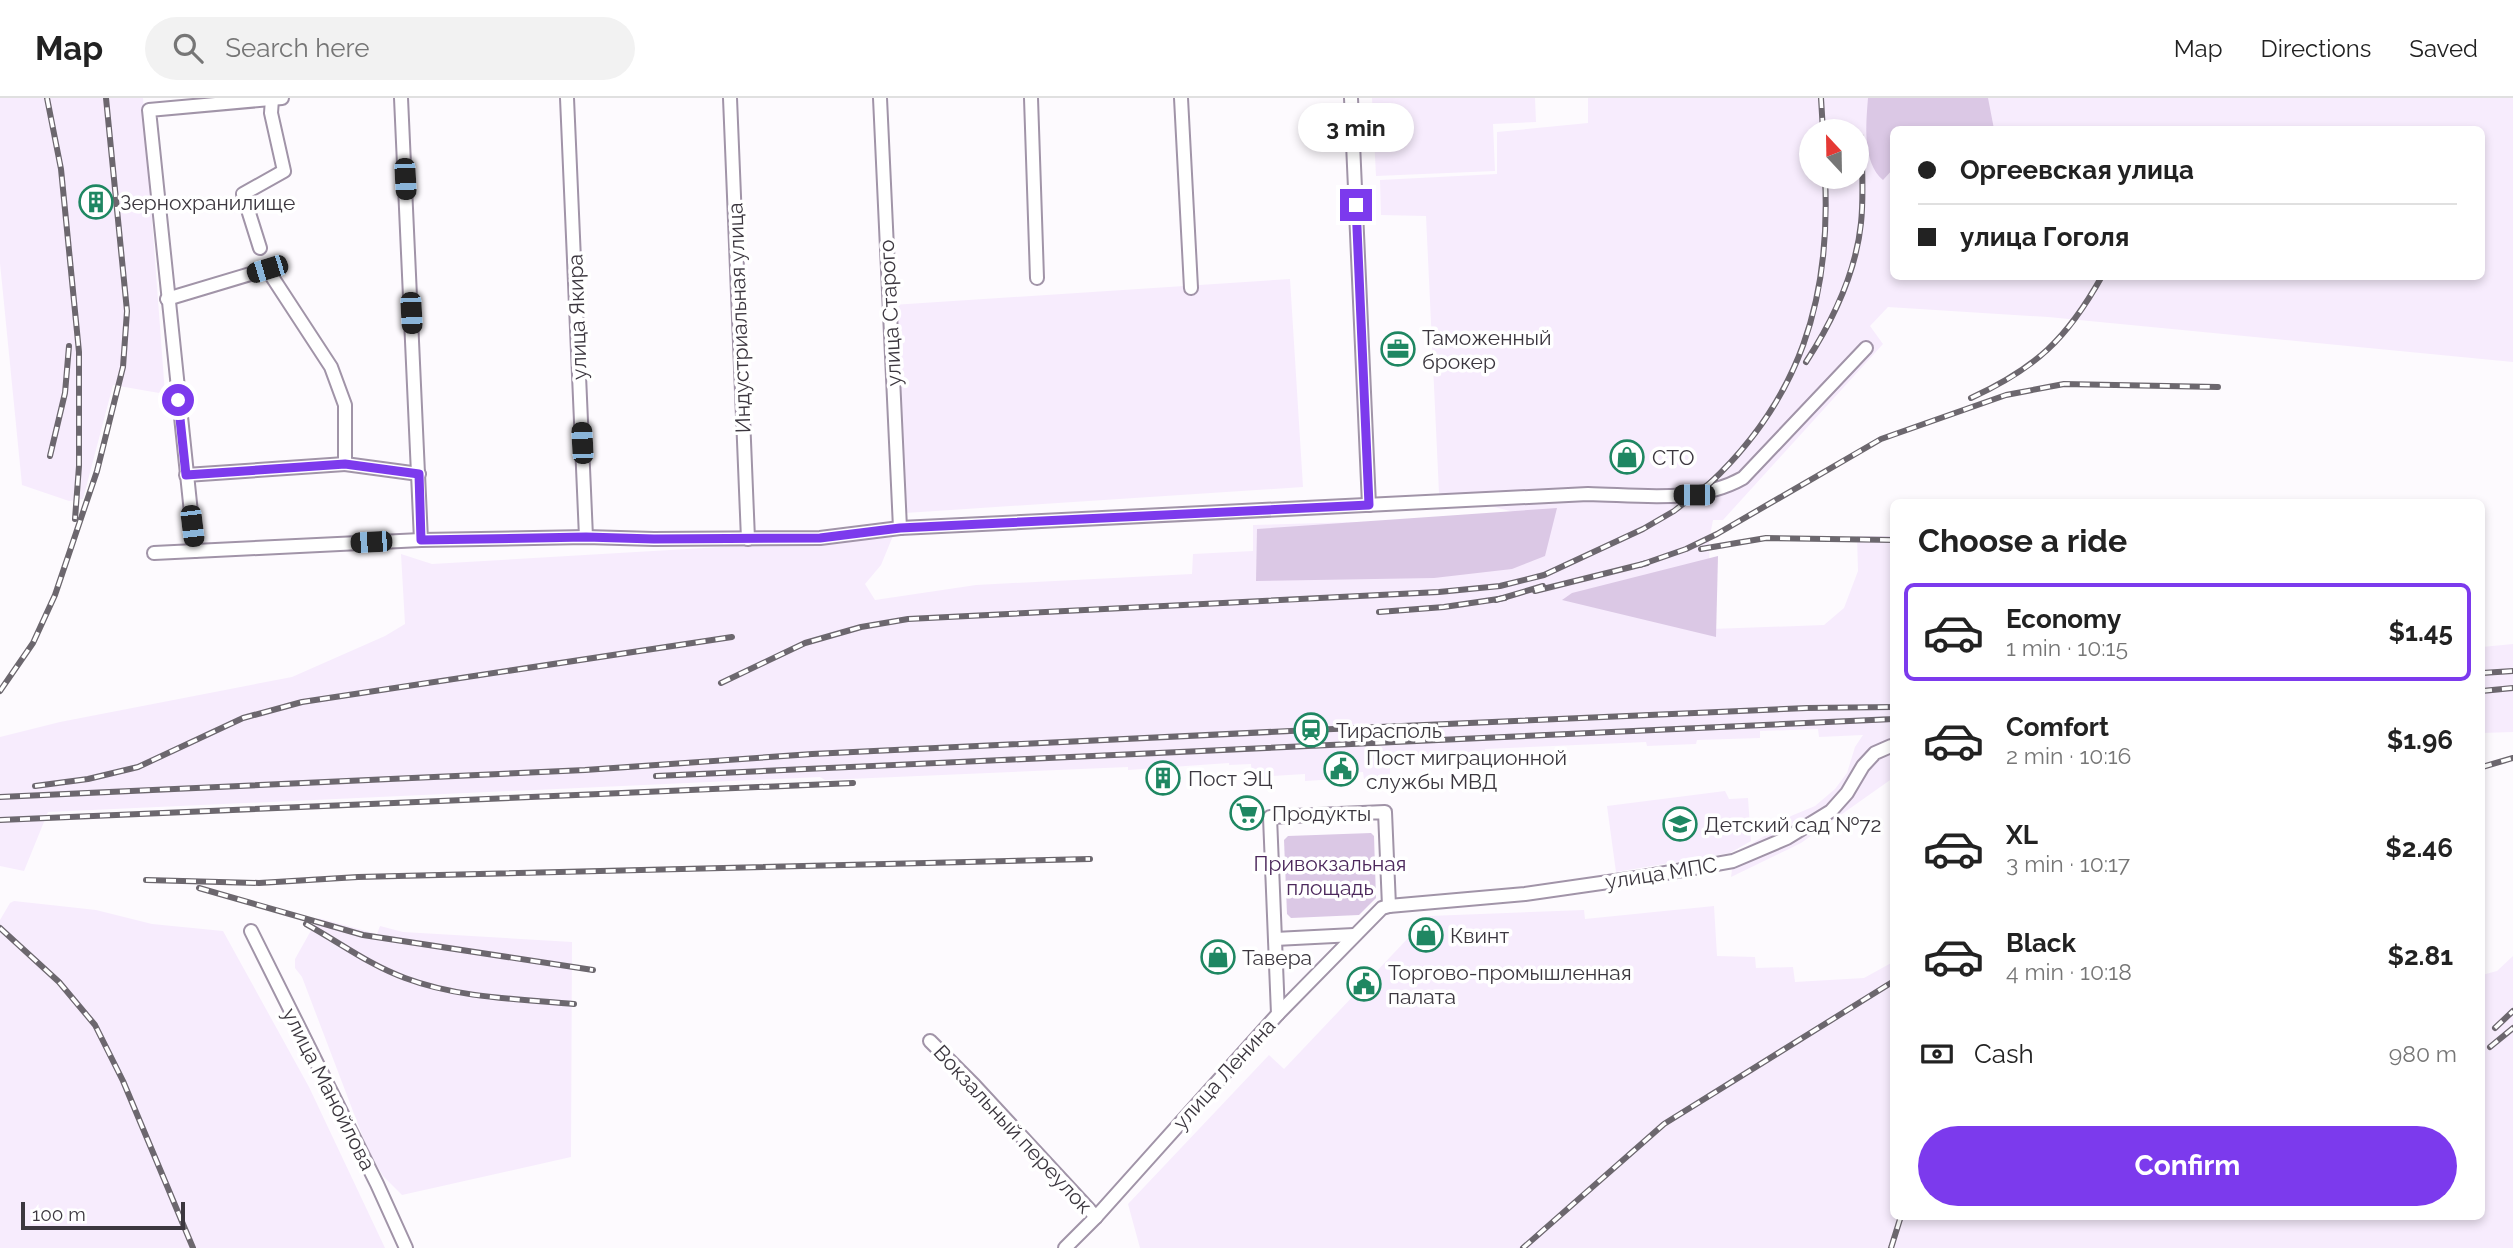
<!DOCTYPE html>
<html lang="en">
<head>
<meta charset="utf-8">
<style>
	body { margin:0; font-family:Raleway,sans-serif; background:#f2f2f2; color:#222; height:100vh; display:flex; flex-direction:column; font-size:26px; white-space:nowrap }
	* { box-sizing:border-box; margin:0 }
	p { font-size:23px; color:#767676 }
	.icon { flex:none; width:38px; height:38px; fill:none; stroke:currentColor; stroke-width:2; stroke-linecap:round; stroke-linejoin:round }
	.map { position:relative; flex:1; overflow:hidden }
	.side { position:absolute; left:1890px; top:401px; width:595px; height:721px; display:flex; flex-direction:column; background:#fff; border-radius:10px; box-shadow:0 4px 10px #0003 }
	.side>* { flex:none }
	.guide { position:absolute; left:1890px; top:28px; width:595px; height:154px; border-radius:10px; box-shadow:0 4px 10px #0003; display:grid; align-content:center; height:154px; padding:0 28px; background:#fff }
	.needle { width:46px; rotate:338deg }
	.buttons { position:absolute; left:1799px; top:21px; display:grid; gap:14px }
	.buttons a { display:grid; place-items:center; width:70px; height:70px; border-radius:50%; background:#fff; box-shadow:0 4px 10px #0003; font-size:35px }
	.scale { position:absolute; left:21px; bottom:18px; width:164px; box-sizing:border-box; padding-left:7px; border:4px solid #3c373f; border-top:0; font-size:19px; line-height:24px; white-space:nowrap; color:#3c373f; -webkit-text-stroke:5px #fff; paint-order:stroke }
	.end { position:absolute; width:32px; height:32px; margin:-16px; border:9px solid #7c3aed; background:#fff; box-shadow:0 0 0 4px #fff }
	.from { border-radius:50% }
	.bubble { position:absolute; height:49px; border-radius:24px; background:#fff; box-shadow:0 4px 10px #0003; font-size:23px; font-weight:700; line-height:49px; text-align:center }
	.car { position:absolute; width:21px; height:42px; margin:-21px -10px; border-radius:9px; box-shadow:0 0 5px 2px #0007; background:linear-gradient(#222 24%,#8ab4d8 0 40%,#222 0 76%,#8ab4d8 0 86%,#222 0) }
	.guide b { display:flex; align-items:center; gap:24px; height:66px; font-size:26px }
	.guide b+b { border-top:2px solid #e0e0e0 }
	.guide i { width:18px; height:18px; background:#222 }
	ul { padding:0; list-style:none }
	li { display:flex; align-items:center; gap:21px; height:98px; margin:0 14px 10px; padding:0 14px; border:4px solid transparent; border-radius:10px }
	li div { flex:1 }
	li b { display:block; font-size:26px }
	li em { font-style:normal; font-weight:700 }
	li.on { border-color:#7c3aed }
	li>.icon { width:63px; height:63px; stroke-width:1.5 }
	h2 { padding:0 28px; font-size:32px; line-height:84px }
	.pay { display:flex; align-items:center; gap:18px; height:77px; padding:0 28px; font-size:26px }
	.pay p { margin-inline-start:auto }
	.action { display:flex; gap:14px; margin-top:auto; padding:14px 28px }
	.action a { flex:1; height:80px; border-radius:42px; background:#7c3aed; color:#fff; font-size:28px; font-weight:700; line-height:80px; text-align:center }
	header { display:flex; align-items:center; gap:42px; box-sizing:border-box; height:98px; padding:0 35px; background:#fff; border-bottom:2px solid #e0e0e0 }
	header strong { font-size:33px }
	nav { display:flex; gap:38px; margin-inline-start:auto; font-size:24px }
	.search { width:490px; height:63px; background:#f2f2f2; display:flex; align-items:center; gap:18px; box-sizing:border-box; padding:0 24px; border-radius:38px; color:#767676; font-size:26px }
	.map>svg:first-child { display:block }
	.built { fill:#f7ecfd; fill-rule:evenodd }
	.green { fill:#dbc8e5 }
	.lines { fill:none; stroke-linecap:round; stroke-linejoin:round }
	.street-casing { stroke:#a194a8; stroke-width:16 }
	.street { stroke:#fff; stroke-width:12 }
	.rail-casing { stroke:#6c676e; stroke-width:6 }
	.rail { stroke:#fff; stroke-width:3.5; stroke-dasharray:10; stroke-linecap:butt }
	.route { stroke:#7c3aed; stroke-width:9 }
	.labels { text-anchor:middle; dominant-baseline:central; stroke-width:7; stroke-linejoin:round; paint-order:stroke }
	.poi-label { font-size:21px; fill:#3c373f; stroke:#fff; text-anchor:start }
	.street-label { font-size:21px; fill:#3c373f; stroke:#fff }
	.park-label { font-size:21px; fill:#4c285c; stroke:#fff }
</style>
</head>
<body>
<header>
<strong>Map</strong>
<div class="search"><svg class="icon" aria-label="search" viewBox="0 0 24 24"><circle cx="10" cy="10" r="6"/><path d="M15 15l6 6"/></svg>Search here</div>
<nav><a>Map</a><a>Directions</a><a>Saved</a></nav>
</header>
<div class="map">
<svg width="2513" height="1150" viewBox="0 0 2513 1150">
	<rect width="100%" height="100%" fill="#fdfafe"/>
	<g class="built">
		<path d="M0,0h143l22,296 -52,-9 -30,114 -14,2 -47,-16 -22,-222z"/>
		<path d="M1372,0h163l1,24 -43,2 2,47 -119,5z"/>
		<path d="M1588,0h925v264l-465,-45 -160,-10 -18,19 13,18 -160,176h-10l-4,21 2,88 113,-4 20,-17 14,-37 -1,-35h36v242l-92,65 -70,34 3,-23 32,-19 25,-19 24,-10 20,-17 12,-16 8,-26 8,-12 -44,2 -1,-8 -58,2v7l-63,2 -1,4 -49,2 -1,-4 -161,7v5l-95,4v20l-26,1 -1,-7 -25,1v6l-33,2v-7l-33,2 -1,6 -19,1 -1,-19 -22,1v-2l-101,7v-3l-303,13 -5,-3 -772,35 -24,59 -24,-5v-129l60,-15 232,-45 93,-41 20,-12 -4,-70 31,10 441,-26 2,-5 20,-2 -14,34 -16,19 10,16 101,-15 216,-11 1,-20 60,-3v-26l281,-8 -95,-24 -13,-277 -45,-1 -1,-35 117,-6v-42l91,-9zM1894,32h588v146h-588zM1811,33h46v46h-46z"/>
		<path d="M1290,181l13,208 -398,26 -13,-208z"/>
		<path d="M2513,546v88l-31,1v-86z"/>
		<path d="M1725,693l4,8 19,-1 3,43 -21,12 -114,19 -9,-66z"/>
		<path d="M14,803l82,9 56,14 71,7 86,156 76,161h-385v-328l10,-17z"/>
		<path d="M1714,808l3,50 38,1 1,11 37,-1 2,15 69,-4 29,-16 1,254h588v-241l15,-4 16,-15v292h-1373l-12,-44 141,-149 15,14 145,-153 155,-6 1,9z"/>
		<path d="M318,820l59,16 3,-8 23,6 169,10 -1,215 -169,38 -19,-19 -16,-28 -65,-171 -7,-9v-9z"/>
	</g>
	<g class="green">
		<path d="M1868,0h120l6,31 -100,1 -1,39 -10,11c-21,-18 -17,-56 -15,-82z"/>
		<path d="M1557,410l-12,48 -33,13 -78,9 -178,3 1,-52z"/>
		<path d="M1718,458l-2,81 -154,-37 10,-7z"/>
		<path d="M1371,735l3,3 2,62 -17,17 -68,3 -4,-4 -3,-74 4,-4z"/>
	</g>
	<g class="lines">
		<defs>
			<g id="street">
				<path d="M401,0l20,442"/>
				<path d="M567,0l19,439"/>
				<path d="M730,0l18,441"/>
				<path d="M880,0l20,430"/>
				<path d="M1031,0l6,180"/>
				<path d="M1181,0l10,190"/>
				<path d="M1351,0l18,407"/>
				<path d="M260,150l-17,-54 41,-23 -13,-58 1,-14"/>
				<path d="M167,201l100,-30 64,98 14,38v59l74,10"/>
				<path d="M186,377l159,-11"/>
				<path d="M195,453l-46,-441 133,-12"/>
				<path d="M154,455l267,-13 165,-3 68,2 166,-1 80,-10 688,-34c52,1 109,10 155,-16l123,-130"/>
				<path d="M251,833l126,253 29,64"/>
				<path d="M1275,841l79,-4"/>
				<path d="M1278,916l-8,-197 115,-5 4,94"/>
				<path d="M930,943l44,44 122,132"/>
				<path d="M1065,1150l31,-31 182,-203 104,-106 7,-2 136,-12 118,-17 90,-16 54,-23 44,-27 16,-18 16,-27 12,-13 16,-7"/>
			</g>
		</defs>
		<use href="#street" class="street-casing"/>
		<use href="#street" class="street"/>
		<defs>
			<g id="rail">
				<path d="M47,0l14,71 18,183v114l-4,53"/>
				<path d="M1821,0l2,33"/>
				<path d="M1806,264c26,-40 50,-90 55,-139 3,-28 1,-58 0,-86"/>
				<path d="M1971,300c65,-30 96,-59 131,-122"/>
				<path d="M50,358l15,-63 4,-47"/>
				<path d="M1709,386c91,-85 122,-185 116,-307"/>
				<path d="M1701,451l65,-11 128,2"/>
				<path d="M1640,467l46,-16 31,-15 164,-95 125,-44 58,-11 154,3"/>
				<path d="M1535,493l112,-28"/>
				<path d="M1496,502l47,-14"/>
				<path d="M1379,514l65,-5 61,-9"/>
				<path d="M2482,575l31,-2"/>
				<path d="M721,585l84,-40 56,-16 47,-8 531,-27 61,-6 44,-11 99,-46 31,-18 41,-32"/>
				<path d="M0,593l33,-48 22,-48 42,-124 26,-104 4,-56 -21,-213"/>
				<path d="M2482,593l31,-3"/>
				<path d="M2482,669l31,-9"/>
				<path d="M656,678l1238,-57"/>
				<path d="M35,688l53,-7 50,-12 105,-49 59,-16 430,-65"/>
				<path d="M0,699l585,-27 227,-16 499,-24 496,-22 87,-1"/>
				<path d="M0,722l853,-37"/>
				<path d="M146,782l113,3 99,-6 732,-18"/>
				<path d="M199,790l164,47 230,35"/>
				<path d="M306,826c33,18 63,41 99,54 53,20 113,21 169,26"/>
				<path d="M0,830l59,54 36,43 28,56 70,167"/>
				<path d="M2495,930l18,-17"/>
				<path d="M2490,949l23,-19"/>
				<path d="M1523,1150l141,-124 230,-143"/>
				<path d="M1891,1150l10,-32"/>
			</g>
		</defs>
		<use href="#rail" class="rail-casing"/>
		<use href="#rail" class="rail"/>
	</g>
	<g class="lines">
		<path class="route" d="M178,302l8,75 159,-11 74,10 2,66 165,-3 68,2 166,-1 80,-10 469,-23 -13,-300"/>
	</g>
	<defs>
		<symbol id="building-ring" viewBox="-11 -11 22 22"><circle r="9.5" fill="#fff" stroke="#1f8762" stroke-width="1.5"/><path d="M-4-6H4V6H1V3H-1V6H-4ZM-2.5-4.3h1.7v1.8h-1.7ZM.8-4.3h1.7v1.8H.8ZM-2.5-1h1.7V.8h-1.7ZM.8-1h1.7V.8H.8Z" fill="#1f8762"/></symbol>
		<symbol id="office-ring" viewBox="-11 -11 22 22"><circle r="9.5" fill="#fff" stroke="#1f8762" stroke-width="1.5"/><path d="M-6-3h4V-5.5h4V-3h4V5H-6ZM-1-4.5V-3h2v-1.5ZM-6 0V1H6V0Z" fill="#1f8762"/></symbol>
		<symbol id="shop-ring" viewBox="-11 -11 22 22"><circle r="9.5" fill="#fff" stroke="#1f8762" stroke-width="1.5"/><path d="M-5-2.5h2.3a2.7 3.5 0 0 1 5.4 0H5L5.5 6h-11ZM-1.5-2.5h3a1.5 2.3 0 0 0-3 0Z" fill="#1f8762"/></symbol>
		<symbol id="station-ring" viewBox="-11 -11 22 22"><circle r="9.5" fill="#fff" stroke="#1f8762" stroke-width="1.5"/><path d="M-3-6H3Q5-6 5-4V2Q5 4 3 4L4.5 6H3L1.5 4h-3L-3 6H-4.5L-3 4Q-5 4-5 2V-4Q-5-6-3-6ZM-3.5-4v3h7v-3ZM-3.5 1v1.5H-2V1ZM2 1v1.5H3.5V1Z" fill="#1f8762"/></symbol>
		<symbol id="civic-ring" viewBox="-11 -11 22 22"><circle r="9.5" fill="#fff" stroke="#1f8762" stroke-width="1.5"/><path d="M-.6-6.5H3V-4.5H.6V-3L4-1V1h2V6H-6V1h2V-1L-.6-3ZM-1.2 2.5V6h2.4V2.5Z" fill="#1f8762"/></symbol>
		<symbol id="supermarket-ring" viewBox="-11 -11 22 22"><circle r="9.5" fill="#fff" stroke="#1f8762" stroke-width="1.5"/><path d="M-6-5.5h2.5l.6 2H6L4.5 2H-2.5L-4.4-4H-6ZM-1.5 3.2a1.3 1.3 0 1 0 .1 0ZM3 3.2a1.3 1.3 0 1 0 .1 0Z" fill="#1f8762"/></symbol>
		<symbol id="school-ring" viewBox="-11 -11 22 22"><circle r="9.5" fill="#fff" stroke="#1f8762" stroke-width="1.5"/><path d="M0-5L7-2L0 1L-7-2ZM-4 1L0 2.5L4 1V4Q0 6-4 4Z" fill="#1f8762"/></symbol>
	</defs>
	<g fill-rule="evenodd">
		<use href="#building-ring" x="77" y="85" width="38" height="38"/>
		<use href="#office-ring" x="1379" y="232" width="38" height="38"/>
		<use href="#shop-ring" x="1608" y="340" width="38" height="38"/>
		<use href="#station-ring" x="1292" y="613" width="38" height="38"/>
		<use href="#civic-ring" x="1322" y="652" width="38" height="38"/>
		<use href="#building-ring" x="1144" y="661" width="38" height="38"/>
		<use href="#supermarket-ring" x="1228" y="696" width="38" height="38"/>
		<use href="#school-ring" x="1661" y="707" width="38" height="38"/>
		<use href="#shop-ring" x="1407" y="818" width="38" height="38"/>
		<use href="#shop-ring" x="1199" y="840" width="38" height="38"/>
		<use href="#civic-ring" x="1345" y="867" width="38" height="38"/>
	</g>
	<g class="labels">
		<g class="poi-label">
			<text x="120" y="104">Зернохранилище</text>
			<text x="1422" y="239">Таможенный<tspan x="1422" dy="24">брокер</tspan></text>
			<text x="1652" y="359">СТО</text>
			<text x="1336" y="632">Тирасполь</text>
			<text x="1366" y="659">Пост миграционной<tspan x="1366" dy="24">службы МВД</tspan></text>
			<text x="1188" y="680">Пост ЭЦ</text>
			<text x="1272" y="715">Продукты</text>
			<text x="1704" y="726">Детский сад №72</text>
			<text x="1450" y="837">Квинт</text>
			<text x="1242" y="859">Тавера</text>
			<text x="1388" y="874">Торгово-промышленная<tspan x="1388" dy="24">палата</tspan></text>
		</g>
		<g class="street-label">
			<text transform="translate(890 215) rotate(-93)">улица Старого</text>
			<text transform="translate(577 219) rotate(-92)">улица Якира</text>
			<text transform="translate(739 220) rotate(-92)">Индустриальная улица</text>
			<text transform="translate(1661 775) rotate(-9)">улица МПС</text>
			<text transform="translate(1224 976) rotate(-48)">улица Ленина</text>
			<text transform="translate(329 991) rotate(63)">улица Манойлова</text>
			<text transform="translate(1013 1031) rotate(47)">Вокзальный переулок</text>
		</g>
		<g class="park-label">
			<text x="1330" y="765">Привокзальная<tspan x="1330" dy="24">площадь</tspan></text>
		</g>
	</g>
</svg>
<div class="buttons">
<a><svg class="needle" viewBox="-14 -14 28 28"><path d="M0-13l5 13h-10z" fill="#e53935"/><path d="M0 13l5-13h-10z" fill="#767676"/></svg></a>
</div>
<div class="scale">100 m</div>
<i class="end from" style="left:178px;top:302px"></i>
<i class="end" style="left:1356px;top:107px"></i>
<div class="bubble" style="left:1298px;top:5px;width:116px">3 min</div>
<i class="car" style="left:405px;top:81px;rotate:177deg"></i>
<i class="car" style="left:267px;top:171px;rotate:253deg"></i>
<i class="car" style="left:411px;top:215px;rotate:177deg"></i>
<i class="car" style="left:582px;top:345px;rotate:357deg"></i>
<i class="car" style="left:1694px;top:397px;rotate:270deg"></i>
<i class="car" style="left:192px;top:428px;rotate:173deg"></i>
<i class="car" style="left:371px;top:444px;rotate:267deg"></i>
<div class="guide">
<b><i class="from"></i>Оргеевская улица</b>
<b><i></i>улица Гоголя</b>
</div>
<section class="side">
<h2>Choose a ride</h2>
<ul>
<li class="on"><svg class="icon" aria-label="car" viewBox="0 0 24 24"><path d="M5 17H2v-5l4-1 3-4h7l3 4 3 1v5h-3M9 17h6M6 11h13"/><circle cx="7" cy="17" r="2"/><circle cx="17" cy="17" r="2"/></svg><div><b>Economy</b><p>1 min · 10:15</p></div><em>$1.45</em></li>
<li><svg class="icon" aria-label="car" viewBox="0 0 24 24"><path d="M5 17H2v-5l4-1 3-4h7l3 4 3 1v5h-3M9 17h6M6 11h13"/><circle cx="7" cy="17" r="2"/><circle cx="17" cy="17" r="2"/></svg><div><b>Comfort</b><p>2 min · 10:16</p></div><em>$1.96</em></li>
<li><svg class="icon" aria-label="car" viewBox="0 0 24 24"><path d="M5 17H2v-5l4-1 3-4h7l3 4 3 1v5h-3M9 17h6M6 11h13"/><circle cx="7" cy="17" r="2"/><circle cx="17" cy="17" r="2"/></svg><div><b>XL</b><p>3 min · 10:17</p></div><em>$2.46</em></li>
<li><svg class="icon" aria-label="car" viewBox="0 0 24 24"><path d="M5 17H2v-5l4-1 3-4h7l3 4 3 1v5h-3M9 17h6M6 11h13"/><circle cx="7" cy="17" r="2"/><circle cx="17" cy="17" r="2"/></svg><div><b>Black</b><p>4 min · 10:18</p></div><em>$2.81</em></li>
</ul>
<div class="pay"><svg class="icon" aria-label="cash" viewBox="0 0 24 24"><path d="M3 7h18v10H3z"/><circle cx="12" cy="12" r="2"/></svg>Cash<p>980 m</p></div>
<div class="action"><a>Confirm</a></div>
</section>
</div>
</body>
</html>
